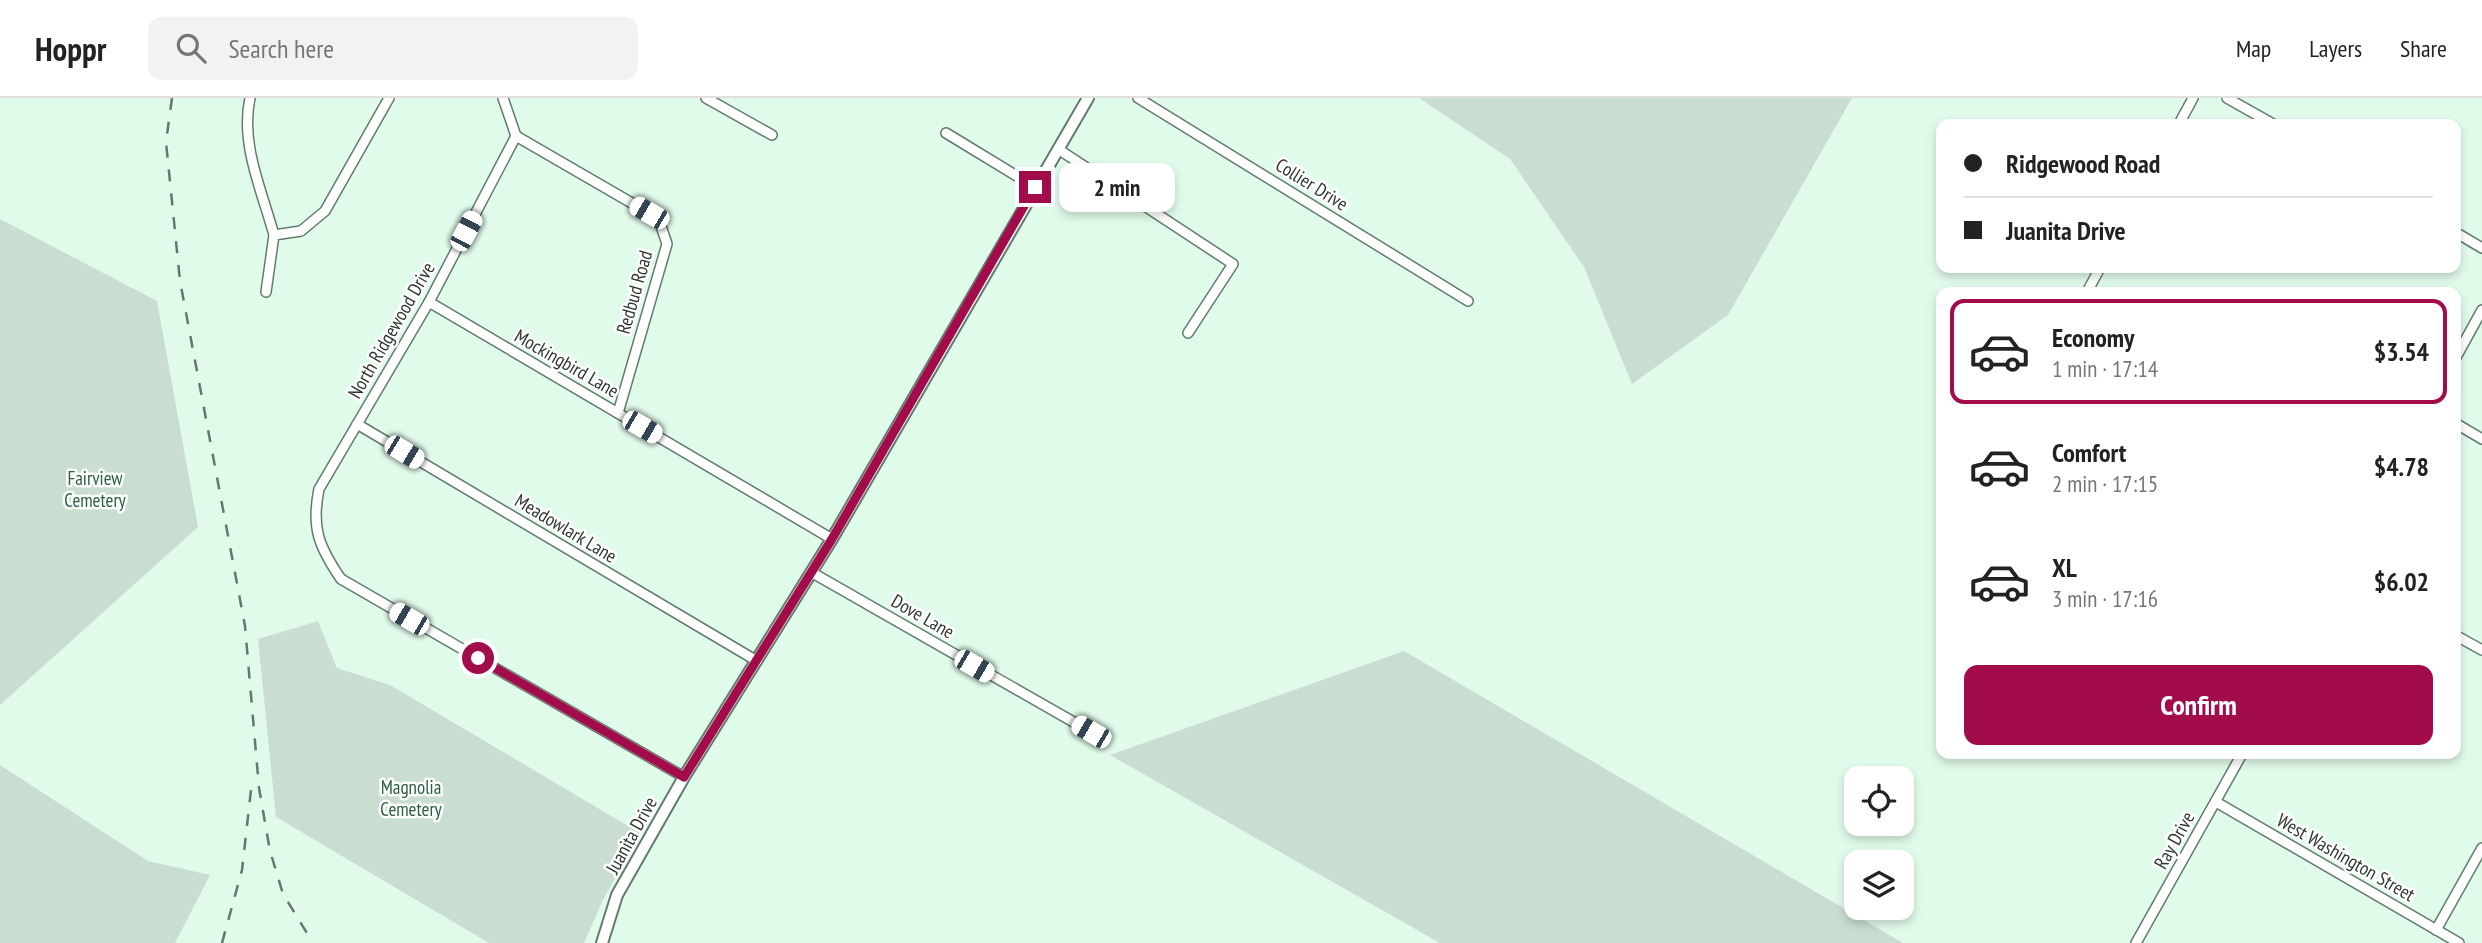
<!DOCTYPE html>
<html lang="en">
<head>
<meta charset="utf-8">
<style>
	body { margin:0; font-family:"PT Sans Narrow",sans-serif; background:#f2f2f2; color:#222; height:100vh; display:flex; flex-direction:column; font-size:26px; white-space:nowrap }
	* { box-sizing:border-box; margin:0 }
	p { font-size:23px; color:#767676 }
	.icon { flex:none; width:38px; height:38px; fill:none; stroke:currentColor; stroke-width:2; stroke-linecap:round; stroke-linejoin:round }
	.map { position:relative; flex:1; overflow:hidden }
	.side { position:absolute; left:1936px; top:189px; width:525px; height:472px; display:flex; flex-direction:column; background:#fff; border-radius:14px; box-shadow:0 4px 10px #0003 }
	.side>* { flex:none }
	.top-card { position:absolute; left:1936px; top:21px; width:525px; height:154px; border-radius:14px; box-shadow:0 4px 10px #0003; display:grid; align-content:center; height:154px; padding:0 28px; background:#fff }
	.fabs { position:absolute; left:1844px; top:668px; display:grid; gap:14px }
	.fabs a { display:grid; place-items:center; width:70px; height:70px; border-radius:14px; background:#fff; box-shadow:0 4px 10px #0003; font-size:35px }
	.end { position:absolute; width:32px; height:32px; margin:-16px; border:9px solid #a30c4a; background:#fff; box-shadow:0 0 0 4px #fff }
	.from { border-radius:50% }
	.bubble { position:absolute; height:49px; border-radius:14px; background:#fff; box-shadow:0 4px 10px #0003; font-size:23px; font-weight:600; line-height:49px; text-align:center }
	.car { position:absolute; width:21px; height:42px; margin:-21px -10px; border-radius:9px; box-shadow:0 0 5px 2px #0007; background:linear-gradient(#fff 24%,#345 0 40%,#fff 0 76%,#345 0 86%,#fff 0) }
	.top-card b { display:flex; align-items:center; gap:24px; height:66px; font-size:26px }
	.top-card b+b { border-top:2px solid #e0e0e0 }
	.top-card i { width:18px; height:18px; background:#222 }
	ul { padding:12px 0 0; list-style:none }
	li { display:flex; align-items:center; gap:21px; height:105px; margin:0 14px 10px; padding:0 14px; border:4px solid transparent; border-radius:14px }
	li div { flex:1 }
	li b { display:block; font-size:26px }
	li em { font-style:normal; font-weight:600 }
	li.on { border-color:#a30c4a }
	li>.icon { width:63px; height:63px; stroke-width:1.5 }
	.cta { display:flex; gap:14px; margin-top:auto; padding:14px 28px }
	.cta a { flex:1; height:80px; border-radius:14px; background:#a30c4a; color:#fff; font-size:28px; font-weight:600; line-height:80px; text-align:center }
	header { display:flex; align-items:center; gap:42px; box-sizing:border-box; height:98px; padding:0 35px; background:#fff; border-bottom:2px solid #e0e0e0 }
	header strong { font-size:33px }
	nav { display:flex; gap:38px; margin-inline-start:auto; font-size:24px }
	.search { width:490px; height:63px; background:#f2f2f2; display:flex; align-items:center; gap:18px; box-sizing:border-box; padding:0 24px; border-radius:14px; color:#767676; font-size:26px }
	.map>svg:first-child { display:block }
	.green { fill:#c9ded0 }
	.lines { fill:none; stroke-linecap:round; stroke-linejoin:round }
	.minor-casing { stroke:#637b6c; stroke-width:12 }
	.tertiary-casing { stroke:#637b6c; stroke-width:14 }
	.minor { stroke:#fff; stroke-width:9 }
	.tertiary { stroke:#fff; stroke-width:10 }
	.rail { stroke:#68776d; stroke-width:2.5; stroke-dasharray:12 12; stroke-linecap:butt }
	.route { stroke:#a30c4a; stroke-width:9 }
	.labels { text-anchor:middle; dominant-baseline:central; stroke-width:5; stroke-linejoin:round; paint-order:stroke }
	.street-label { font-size:19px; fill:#2e3831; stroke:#fff }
	.park-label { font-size:19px; fill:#2a6042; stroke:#fff }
</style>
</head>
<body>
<header>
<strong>Hoppr</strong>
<div class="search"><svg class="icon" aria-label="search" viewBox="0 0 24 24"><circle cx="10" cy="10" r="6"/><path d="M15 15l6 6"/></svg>Search here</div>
<nav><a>Map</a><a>Layers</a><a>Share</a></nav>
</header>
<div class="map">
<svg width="2482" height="845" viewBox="0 0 2482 845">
	<rect width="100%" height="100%" fill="#e1fbea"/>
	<g class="green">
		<path d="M1419,0h433l-124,217 -96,69 -48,-117 -74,-108z"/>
		<path d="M0,121l157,82 41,226 -198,178z"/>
		<path d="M318,523l19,47 53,17 250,148 -38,69 -18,41h-95l-213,-126 -18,-178z"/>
		<path d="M1404,553l499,292h-463l-330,-188z"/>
		<path d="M0,667l148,96 62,14 -35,68h-175z"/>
	</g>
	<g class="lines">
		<defs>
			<g id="minor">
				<path d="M250,0c-10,46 12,93 24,137"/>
				<path d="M503,0l13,38 -87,166 -110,187c-8,39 0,58 22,90l343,198"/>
				<path d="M706,0l66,37"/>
				<path d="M1138,0l330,203"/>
				<path d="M2227,0l46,26"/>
				<path d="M2179,26l14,-26"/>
				<path d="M946,35l89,54"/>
				<path d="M516,38l133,77 12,13 6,18 -49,169"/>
				<path d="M1058,51l175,115 -45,69"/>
				<path d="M2455,134l27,16"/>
				<path d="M266,194l8,-57 27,-4 24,-20 64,-113"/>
				<path d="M2087,194l13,-24"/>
				<path d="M429,204l403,237"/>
				<path d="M2455,261l27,-49"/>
				<path d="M2455,325l27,16"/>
				<path d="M357,326l400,237"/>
				<path d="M811,474l280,160"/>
				<path d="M2455,537l27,15"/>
				<path d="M2216,704l243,141"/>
				<path d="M2436,832l46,-82"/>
				<path d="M2136,845l106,-189"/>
			</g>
			<path id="tertiary" d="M602,845l15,-48 67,-118 148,-238 256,-441"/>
		</defs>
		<use href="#minor" class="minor-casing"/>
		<use href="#tertiary" class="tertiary-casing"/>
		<use href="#minor" class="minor"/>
		<use href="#tertiary" class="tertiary"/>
		<g class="rail">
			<path d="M172,0l-6,44 14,139 65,345 14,162 11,63 13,43 30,49"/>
			<path d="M222,845l20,-73 10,-89"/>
		</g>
	</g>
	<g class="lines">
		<path class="route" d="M478,560l206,119 148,-238 203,-352"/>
	</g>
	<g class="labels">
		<g class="street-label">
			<text transform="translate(1312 86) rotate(32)">Collier Drive</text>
			<text transform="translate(634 194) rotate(-74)">Redbud Road</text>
			<text transform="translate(391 232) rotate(-60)">North Ridgewood Drive</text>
			<text transform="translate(567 265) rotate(30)">Mockingbird Lane</text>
			<text transform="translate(566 430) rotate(31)">Meadowlark Lane</text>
			<text transform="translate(923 518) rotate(30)">Dove Lane</text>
			<text transform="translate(631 737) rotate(-61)">Juanita Drive</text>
			<text transform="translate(2174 742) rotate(-61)">Ray Drive</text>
			<text transform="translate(2346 759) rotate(30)">West Washington Street</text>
		</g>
		<g class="park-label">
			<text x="95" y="380">Fairview<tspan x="95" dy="22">Cemetery</tspan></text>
			<text x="411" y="689">Magnolia<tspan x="411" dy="22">Cemetery</tspan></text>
		</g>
	</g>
</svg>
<div class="fabs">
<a><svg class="icon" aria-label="locate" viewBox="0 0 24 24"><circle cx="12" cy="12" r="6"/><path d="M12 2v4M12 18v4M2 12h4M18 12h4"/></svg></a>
<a><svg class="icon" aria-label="layers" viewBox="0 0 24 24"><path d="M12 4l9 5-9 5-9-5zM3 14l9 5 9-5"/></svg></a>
</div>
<i class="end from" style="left:478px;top:560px"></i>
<i class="end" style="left:1035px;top:89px"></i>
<div class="bubble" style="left:1059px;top:65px;width:116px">2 min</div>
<i class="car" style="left:649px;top:115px;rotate:300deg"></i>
<i class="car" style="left:466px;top:133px;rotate:28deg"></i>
<i class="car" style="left:642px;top:329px;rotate:120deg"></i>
<i class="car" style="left:404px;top:354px;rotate:121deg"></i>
<i class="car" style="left:409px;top:521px;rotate:300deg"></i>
<i class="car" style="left:974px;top:568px;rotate:120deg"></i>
<i class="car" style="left:1091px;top:634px;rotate:300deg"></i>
<div class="top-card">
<b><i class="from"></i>Ridgewood Road</b>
<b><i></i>Juanita Drive</b>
</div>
<section class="side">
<ul>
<li class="on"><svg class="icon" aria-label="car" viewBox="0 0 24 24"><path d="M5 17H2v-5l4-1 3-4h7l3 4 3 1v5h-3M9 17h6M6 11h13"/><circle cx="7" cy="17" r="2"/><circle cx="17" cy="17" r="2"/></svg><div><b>Economy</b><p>1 min · 17:14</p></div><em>$3.54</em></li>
<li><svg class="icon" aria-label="car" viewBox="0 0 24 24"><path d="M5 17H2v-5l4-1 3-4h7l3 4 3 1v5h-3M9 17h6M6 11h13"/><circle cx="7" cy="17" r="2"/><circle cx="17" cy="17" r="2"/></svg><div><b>Comfort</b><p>2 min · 17:15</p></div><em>$4.78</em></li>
<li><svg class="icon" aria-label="car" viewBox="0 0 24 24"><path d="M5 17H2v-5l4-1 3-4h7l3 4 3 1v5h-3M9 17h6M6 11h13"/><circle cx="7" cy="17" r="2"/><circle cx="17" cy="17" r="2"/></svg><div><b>XL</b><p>3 min · 17:16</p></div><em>$6.02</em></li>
</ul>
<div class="cta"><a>Confirm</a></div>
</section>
</div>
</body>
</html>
